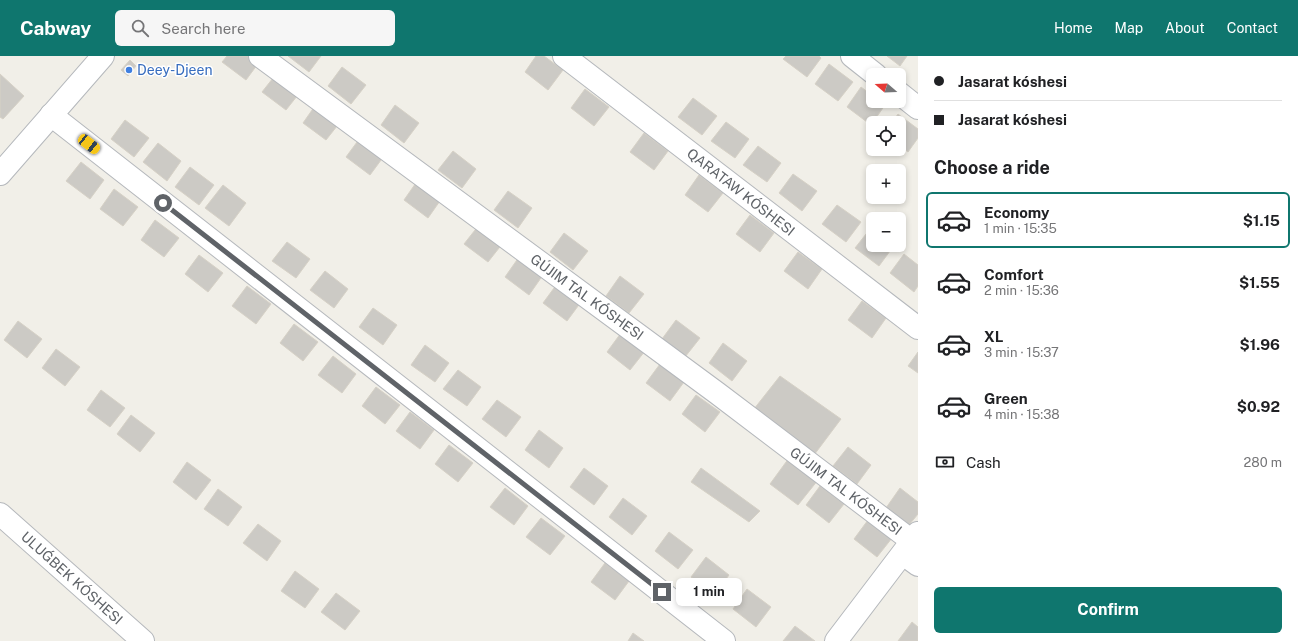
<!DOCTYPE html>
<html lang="en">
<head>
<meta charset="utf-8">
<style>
	body { margin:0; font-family:"Public Sans",sans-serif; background:#f6f6f6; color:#202124; height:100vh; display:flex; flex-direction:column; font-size:15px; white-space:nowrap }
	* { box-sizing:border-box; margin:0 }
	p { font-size:13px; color:#757577 }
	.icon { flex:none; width:22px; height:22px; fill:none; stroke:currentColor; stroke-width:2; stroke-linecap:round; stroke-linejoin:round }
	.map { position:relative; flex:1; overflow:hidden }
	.details { display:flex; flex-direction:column; background:#fff; width:380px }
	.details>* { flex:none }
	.guide { display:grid; align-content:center; height:88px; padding:0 16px; background:#fff }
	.needle { width:26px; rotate:289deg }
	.buttons { position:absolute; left:866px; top:12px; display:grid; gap:8px }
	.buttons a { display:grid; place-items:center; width:40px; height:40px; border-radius:6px; background:#fff; box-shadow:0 2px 6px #0003; font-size:20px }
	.end { position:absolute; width:18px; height:18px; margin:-9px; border:5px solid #5f6368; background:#fff; box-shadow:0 0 0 2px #fff }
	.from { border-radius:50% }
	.bubble { position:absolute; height:28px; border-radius:6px; background:#fff; box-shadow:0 2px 6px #0003; font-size:13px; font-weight:700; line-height:28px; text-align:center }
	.car { position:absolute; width:12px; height:24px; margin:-12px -6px; border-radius:5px; box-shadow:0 0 3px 1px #0007; background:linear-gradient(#f5c518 24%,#345 0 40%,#f5c518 0 76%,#345 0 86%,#f5c518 0) }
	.guide b { display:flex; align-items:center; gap:14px; height:38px; font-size:15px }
	.guide b+b { border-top:1px solid #e0e0e0 }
	.guide i { width:10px; height:10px; background:#202124 }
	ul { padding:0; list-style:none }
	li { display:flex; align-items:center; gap:12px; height:56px; margin:0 8px 6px; padding:0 8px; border:2px solid transparent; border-radius:6px }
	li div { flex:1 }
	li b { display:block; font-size:15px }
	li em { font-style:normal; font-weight:700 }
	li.current { border-color:#0f766e }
	li>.icon { width:36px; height:36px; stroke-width:1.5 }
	h2 { padding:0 16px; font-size:18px; line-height:48px }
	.pay { display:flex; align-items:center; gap:10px; height:44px; padding:0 16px; font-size:15px }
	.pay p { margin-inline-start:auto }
	.cta { display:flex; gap:8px; margin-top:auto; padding:8px 16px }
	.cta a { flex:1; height:46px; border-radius:6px; background:#0f766e; color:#fff; font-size:16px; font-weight:700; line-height:46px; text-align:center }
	header { display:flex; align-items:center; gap:24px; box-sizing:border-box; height:56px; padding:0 20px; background:#0f766e; color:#fff }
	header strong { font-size:19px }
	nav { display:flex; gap:22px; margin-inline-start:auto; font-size:14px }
	.search { width:280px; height:36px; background:#f6f6f6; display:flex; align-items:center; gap:10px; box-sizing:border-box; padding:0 14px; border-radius:6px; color:#757577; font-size:15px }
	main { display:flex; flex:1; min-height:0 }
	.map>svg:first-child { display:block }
	.building { fill:#cccac5; stroke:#d6d1c6 }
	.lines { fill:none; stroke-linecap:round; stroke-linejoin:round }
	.minor-casing { stroke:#b5b8bc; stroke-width:24 }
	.minor { stroke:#fff; stroke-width:22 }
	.route { stroke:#5f6368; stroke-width:5 }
	.shop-dot { fill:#3f7fe0; stroke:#fff; stroke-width:1.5 }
	.labels { text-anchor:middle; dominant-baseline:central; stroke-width:3; stroke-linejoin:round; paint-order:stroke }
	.shop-label { font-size:14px; fill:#366cbe; stroke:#fff; text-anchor:start }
	.street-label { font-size:14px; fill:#5f6368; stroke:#fff }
</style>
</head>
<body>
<header>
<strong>Cabway</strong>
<div class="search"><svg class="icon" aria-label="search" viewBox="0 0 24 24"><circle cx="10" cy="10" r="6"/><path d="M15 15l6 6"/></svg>Search here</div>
<nav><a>Home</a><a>Map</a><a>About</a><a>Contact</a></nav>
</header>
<main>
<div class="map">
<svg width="918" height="585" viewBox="0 0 918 585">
	<rect width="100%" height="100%" fill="#f1efe8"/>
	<g class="building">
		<path d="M227,0h26l7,5 -14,19 -24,-18z"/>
		<path d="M288,0h33l-12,16z"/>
		<path d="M536,0h8l19,14 -15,20 -23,-18z"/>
		<path d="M786,0h33l2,2 -14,19 -24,-18z"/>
		<path d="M887,0h20l-7,10z"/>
		<path d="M130,4l6,6 -8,10 -7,-6z"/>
		<path d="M829,8l24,18 -15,19 -23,-17z"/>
		<path d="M342,11l24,18 -15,19 -23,-18z"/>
		<path d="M277,17l24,18 -15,19 -24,-18z"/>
		<path d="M0,18l24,22 -21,23 -3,-2z"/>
		<path d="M861,31l12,9v5h6l6,4 -14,20 -24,-18z"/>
		<path d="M585,33l24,18 -15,19 -23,-18z"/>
		<path d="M693,42l24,18 -15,19 -24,-18z"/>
		<path d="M317,47l24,18 -15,19 -23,-17z"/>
		<path d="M395,49l24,18 -15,20 -23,-18z"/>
		<path d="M898,58l20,15v9l-10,14 -9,-7v-22h-7z"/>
		<path d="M125,64l24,18 -15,19 -23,-18z"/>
		<path d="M726,66l23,17 -14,19 -24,-17z"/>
		<path d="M644,77l24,18 -14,19 -24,-18z"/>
		<path d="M360,82l24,18 -14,19 -24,-18z"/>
		<path d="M158,87l23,18 -14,20 -24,-19z"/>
		<path d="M758,90l23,17 -14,19 -24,-17z"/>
		<path d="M453,95l23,18 -14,19 -24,-18z"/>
		<path d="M81,106l23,18 -14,19 -24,-18z"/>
		<path d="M190,111l24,18 -15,20 -24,-18z"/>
		<path d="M793,118l24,17 -15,20 -23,-18z"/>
		<path d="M699,119l24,18 -15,19 -23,-17z"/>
		<path d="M418,124l24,18 -14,20 -24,-18z"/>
		<path d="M223,129l23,18 -17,23 -24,-18z"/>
		<path d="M114,133l24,18 -15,19 -23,-17z"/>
		<path d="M508,135l24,17 -14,20 -24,-18z"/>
		<path d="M837,149l24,17 -15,20 -24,-18z"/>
		<path d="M750,159l24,18 -14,19 -24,-18z"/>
		<path d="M155,164l24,18 -15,19 -23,-17z"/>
		<path d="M479,169l24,18 -15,19 -24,-18z"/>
		<path d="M870,173l3,2v14h18l2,2 -14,19 -24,-18z"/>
		<path d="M564,177l24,18 -15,19 -23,-18z"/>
		<path d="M287,186l23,17 -14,19 -24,-17z"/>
		<path d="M798,196l24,17 -14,20 -24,-18z"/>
		<path d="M904,198l14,11v21l-4,6 -24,-19z"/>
		<path d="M199,199l24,18 -15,19 -23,-18z"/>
		<path d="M519,201l24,18 -14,20 -24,-18z"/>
		<path d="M325,215l23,18 -14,19 -24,-18z"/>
		<path d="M620,220l24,18 -15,19 -23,-17z"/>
		<path d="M557,228l24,18 -14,19 -24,-18z"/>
		<path d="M247,230l24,18 -15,20 -24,-18z"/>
		<path d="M862,245l24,17 -14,20 -24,-18z"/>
		<path d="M373,252l24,17 -14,20 -24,-18z"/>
		<path d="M676,264l24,18 -15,19 -23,-18z"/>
		<path d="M18,265l24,18 -15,19 -23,-18z"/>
		<path d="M294,268l24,18 -15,19 -23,-18z"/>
		<path d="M621,277l24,18 -15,19 -23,-18z"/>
		<path d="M723,287l24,18 -15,20 -23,-18z"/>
		<path d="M425,289l24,18 -14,19 -24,-17z"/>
		<path d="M56,293l24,18 -15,19 -23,-18z"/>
		<path d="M918,296v21l-10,-7z"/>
		<path d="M333,300l23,18 -14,19 -24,-18z"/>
		<path d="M660,308l24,18 -14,19 -24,-18z"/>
		<path d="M458,314l23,17 -14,19 -24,-17z"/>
		<path d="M780,320l61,43 -27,36 -60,-46z"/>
		<path d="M376,331l24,18 -15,19 -23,-18z"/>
		<path d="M101,334l24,18 -15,19 -23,-17z"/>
		<path d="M696,339l24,17 -15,20 -23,-18z"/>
		<path d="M497,344l24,17 -15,20 -24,-18z"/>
		<path d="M410,356l24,18 -14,19 -24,-18z"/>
		<path d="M131,359l24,18 -15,19 -23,-18z"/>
		<path d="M539,374l24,18 -14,20 -24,-18z"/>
		<path d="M449,389l24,18 -15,19 -23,-18z"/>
		<path d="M848,391l23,18 -14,19 -24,-18z"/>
		<path d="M789,402l29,22 -20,25 -28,-21z"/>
		<path d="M187,406l24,18 -15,20 -23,-18z"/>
		<path d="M584,412l24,18 -14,19 -24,-18z"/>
		<path d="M701,412l59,43 -11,11 -58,-40z"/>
		<path d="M820,430l24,18 -15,19 -23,-18z"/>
		<path d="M505,432l23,18 -14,19 -24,-18z"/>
		<path d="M900,432l18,14v12l-9,11 -23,-17z"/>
		<path d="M218,433l24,18 -14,19 -24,-17z"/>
		<path d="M623,442l24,18 -15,19 -23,-18z"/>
		<path d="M541,462l24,18 -15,19 -24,-18z"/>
		<path d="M868,464l24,18 -15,19 -23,-18z"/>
		<path d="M258,468l23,17 -14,20 -24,-18z"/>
		<path d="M669,476l24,18 -15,19 -23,-18z"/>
		<path d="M706,501l23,18 -14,19 -24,-17z"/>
		<path d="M605,507l24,18 -14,19 -24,-18z"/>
		<path d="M295,515l24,18 -14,19 -24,-17z"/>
		<path d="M747,533l24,18 -15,20 -23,-18z"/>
		<path d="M336,537l24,18 -15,19 -24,-18z"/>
		<path d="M912,566l6,5v14h-20z"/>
		<path d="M795,570l20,15h-32z"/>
		<path d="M633,577l11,8h-16z"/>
	</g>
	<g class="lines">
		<defs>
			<g id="minor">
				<path d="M260,0l457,337 195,148"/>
				<path d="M564,0l354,272"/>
				<path d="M852,0l24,19"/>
				<path d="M899,37l19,15"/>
				<path d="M51,59l673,526"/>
				<path d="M0,118l103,-118"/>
				<path d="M0,458l143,127"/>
				<path d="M903,498l15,11"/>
				<path d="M836,585l82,-108"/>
			</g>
		</defs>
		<use href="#minor" class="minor-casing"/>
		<use href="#minor" class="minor"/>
	</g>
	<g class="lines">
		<path class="route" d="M163,147l499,389"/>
	</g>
	<circle class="shop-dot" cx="129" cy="14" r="4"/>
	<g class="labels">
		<g class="shop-label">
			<text x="137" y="14">Deey-Djeen</text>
		</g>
		<g class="street-label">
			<text transform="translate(741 136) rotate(38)">QARATAW KÓSHESI</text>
			<text transform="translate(587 241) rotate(36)">GÚJIM TAL KÓSHESI</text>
			<text transform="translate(846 435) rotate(37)">GÚJIM TAL KÓSHESI</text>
			<text transform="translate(72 522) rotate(42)">ULUǴBEK KÓSHESI</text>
		</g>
	</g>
</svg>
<div class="buttons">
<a><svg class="needle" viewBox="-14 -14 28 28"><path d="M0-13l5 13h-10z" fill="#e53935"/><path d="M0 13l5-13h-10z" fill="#757577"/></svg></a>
<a><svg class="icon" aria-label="locate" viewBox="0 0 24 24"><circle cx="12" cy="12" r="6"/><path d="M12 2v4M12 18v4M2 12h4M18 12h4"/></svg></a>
<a>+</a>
<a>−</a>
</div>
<i class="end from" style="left:163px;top:147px"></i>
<i class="end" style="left:662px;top:536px"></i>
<div class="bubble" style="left:676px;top:522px;width:66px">1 min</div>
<i class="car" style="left:89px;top:88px;rotate:128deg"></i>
</div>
<section class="details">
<div class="guide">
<b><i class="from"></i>Jasarat kóshesi</b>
<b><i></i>Jasarat kóshesi</b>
</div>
<h2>Choose a ride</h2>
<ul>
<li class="current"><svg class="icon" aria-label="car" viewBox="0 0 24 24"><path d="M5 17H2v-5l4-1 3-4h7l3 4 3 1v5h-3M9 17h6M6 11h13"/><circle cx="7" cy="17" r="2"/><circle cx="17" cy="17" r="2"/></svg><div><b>Economy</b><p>1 min · 15:35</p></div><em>$1.15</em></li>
<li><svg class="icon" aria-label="car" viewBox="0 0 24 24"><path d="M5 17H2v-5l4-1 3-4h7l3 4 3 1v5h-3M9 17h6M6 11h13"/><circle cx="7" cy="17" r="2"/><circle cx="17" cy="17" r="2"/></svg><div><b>Comfort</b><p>2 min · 15:36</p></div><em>$1.55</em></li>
<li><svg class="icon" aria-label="car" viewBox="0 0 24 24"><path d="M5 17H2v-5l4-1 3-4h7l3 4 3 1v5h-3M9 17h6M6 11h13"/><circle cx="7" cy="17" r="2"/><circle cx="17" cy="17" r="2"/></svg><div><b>XL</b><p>3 min · 15:37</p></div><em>$1.96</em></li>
<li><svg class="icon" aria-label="car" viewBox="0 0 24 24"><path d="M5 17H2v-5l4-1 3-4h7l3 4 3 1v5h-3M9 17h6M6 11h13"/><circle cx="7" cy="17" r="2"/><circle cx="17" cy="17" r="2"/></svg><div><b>Green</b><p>4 min · 15:38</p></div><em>$0.92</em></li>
</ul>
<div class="pay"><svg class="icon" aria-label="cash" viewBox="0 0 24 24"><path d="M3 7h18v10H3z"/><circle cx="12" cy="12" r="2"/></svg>Cash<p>280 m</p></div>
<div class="cta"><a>Confirm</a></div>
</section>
</main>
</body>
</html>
